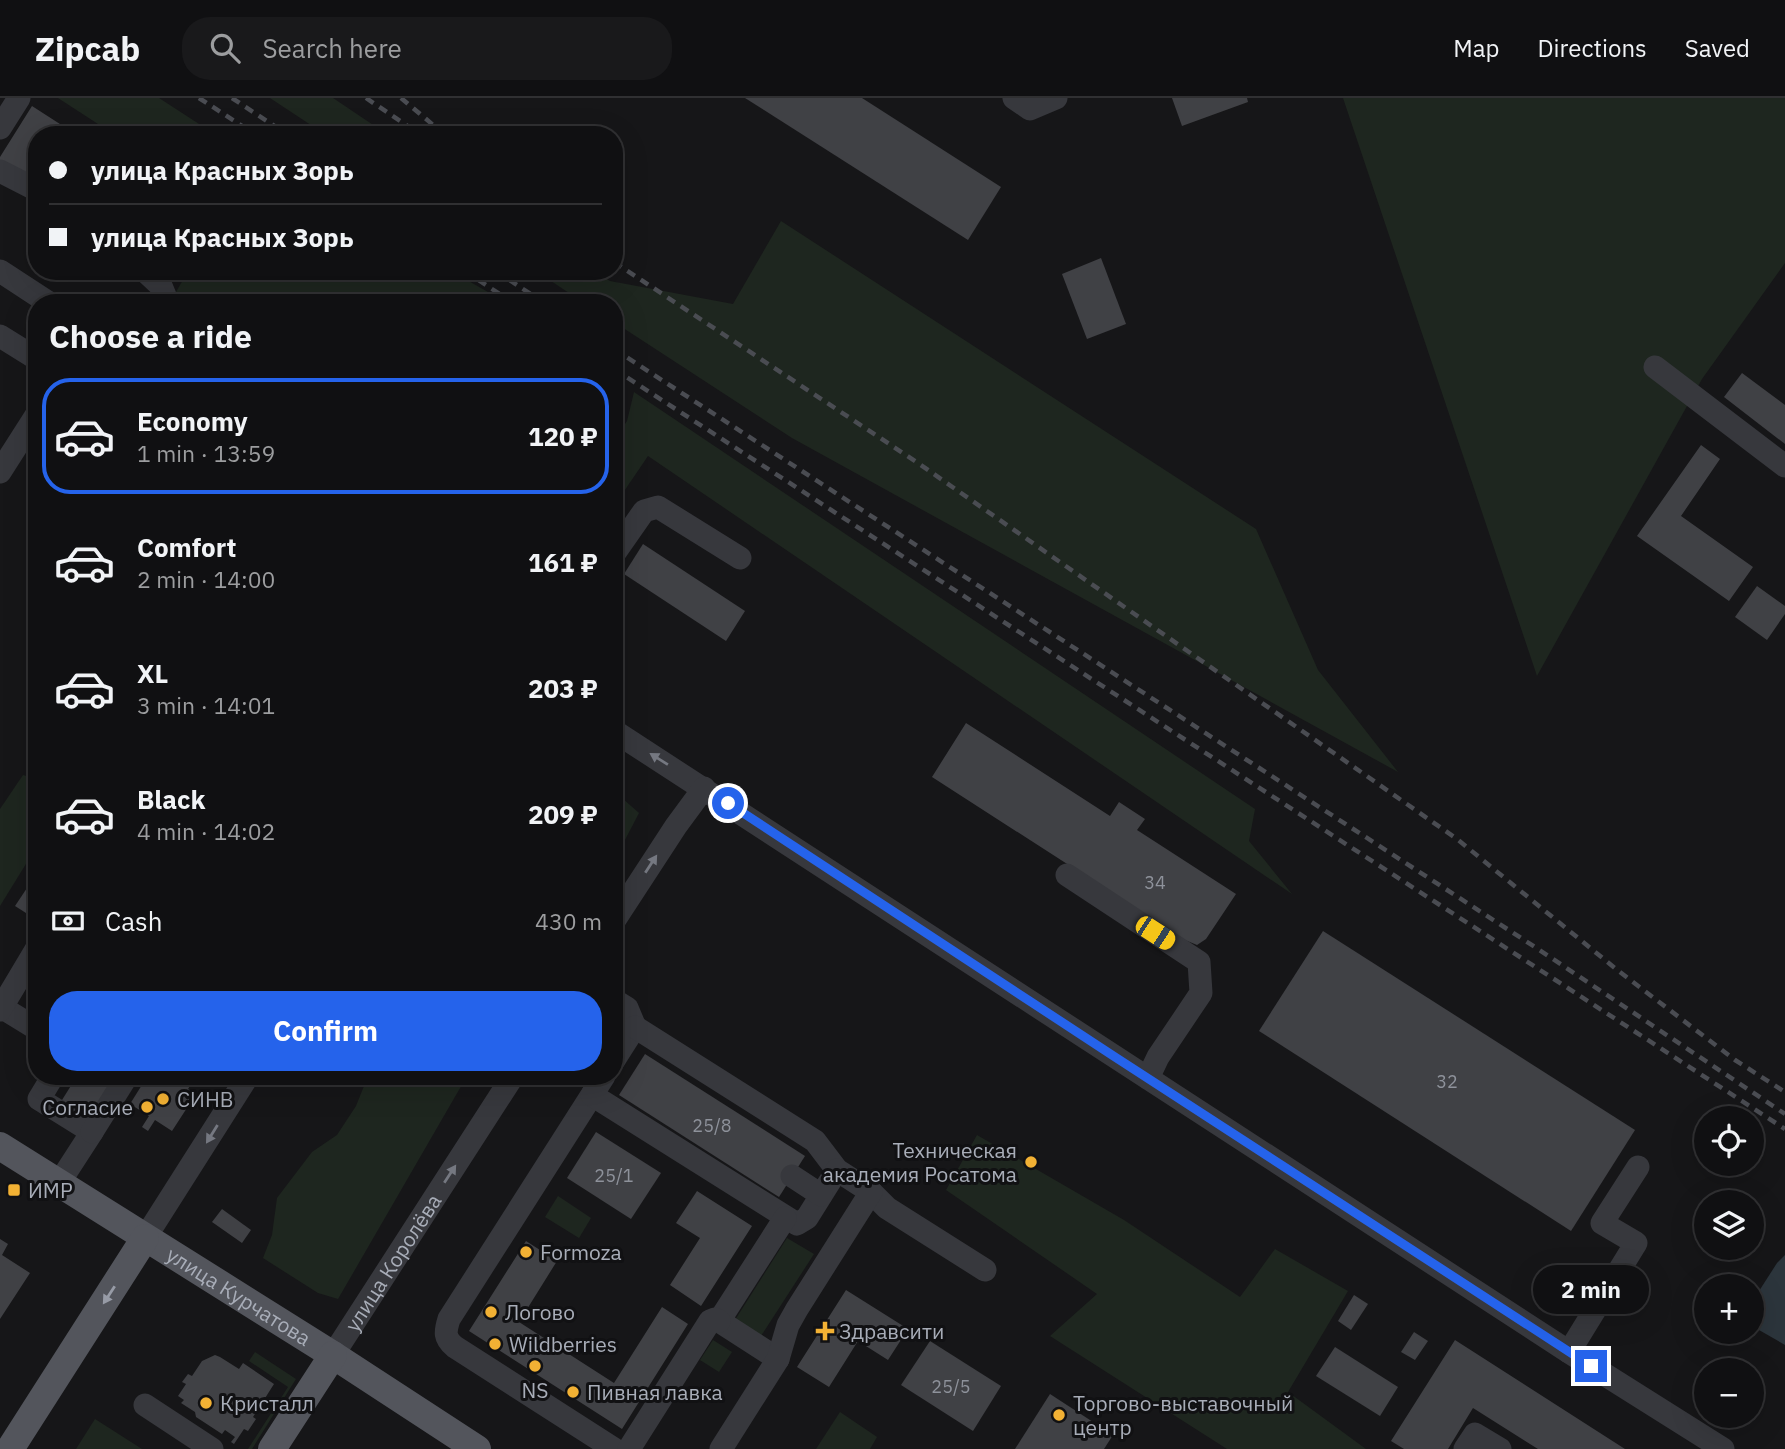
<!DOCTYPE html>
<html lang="en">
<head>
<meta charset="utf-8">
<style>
	body { margin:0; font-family:"IBM Plex Sans",sans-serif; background:#19191b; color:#f1f3f6; height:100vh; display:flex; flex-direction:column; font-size:26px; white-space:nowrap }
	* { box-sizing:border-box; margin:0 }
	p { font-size:23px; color:#9c9d9f }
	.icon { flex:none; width:38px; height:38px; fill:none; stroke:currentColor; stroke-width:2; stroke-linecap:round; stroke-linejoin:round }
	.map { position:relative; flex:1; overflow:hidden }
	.drawer { position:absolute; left:28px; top:196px; width:595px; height:791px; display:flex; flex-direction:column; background:#101012; border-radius:28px; box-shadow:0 7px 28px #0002,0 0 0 2px #303032 }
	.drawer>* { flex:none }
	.top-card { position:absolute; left:28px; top:28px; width:595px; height:154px; border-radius:28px; box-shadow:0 7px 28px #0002,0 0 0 2px #303032; display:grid; align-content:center; height:154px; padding:0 21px; background:#101012 }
	.tools { position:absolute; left:1694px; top:1008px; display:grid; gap:14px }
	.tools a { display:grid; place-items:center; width:70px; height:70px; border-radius:50%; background:#101012; box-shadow:0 7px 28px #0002,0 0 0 2px #303032; font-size:35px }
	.end { position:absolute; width:32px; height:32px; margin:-16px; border:9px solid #2563eb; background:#fff; box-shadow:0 0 0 4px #fff }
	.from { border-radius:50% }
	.bubble { position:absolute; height:49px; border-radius:24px; background:#101012; box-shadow:0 7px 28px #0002,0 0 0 2px #303032; font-size:23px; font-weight:700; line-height:49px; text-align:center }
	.car { position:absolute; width:21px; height:42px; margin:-21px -10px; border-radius:9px; box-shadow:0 0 5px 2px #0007; background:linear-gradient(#f5c518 24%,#345 0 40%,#f5c518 0 76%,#345 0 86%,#f5c518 0) }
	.top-card b { display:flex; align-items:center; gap:24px; height:66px; font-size:26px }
	.top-card b+b { border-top:2px solid #303032 }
	.top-card i { width:18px; height:18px; background:#f1f3f6 }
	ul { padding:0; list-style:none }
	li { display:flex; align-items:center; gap:21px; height:116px; margin:0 14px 10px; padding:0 7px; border:4px solid transparent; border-radius:28px }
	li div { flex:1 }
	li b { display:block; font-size:26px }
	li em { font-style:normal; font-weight:700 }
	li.selected { border-color:#2563eb }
	li>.icon { width:63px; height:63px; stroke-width:1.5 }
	h2 { padding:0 21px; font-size:32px; line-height:84px }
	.pay { display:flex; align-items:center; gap:18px; height:77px; padding:0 21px; font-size:26px }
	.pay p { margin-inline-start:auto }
	.action { display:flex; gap:14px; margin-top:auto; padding:14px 21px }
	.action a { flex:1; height:80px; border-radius:28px; background:#2563eb; color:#fff; font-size:28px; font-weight:700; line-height:80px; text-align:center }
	header { display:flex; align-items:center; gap:42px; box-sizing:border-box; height:98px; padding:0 35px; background:#101012; border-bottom:2px solid #303032 }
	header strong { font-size:33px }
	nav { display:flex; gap:38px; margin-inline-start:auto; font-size:24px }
	.search { width:490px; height:63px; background:#19191b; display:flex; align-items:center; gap:18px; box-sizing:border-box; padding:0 24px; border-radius:28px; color:#9c9d9f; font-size:26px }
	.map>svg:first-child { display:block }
	.green { fill:#1e261f }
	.water { fill:#2c353c }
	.building { fill:#404145 }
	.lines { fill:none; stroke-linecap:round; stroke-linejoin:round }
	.minor { stroke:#37383d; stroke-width:23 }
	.major { stroke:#53555c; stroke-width:28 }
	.rail { stroke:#4a4c52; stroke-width:4.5; stroke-dasharray:9 7; stroke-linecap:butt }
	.oneway { fill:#757881 }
	.oneway2 { fill:#979ba6 }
	.route { stroke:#2563eb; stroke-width:9 }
	.poi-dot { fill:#f2b134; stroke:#111113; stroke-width:2.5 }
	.labels { text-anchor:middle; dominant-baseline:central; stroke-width:6; stroke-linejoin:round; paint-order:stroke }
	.number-label { font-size:18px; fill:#8e929b }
	.poi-label { font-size:21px; fill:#a8adb8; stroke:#111113; text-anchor:start }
	.street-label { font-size:21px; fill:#a8adb8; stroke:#111113 }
</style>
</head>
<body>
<header>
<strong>Zipcab</strong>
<div class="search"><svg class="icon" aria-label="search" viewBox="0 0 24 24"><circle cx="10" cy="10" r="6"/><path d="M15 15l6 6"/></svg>Search here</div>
<nav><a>Map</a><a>Directions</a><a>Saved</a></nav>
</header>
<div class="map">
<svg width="1785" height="1351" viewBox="0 0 1785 1351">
	<rect width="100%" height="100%" fill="#161618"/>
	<g class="green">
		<path d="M58,0h101l57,37h-101z"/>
		<path d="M270,0h63l55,37h-62z"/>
		<path d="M1343,0h442v165l-83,116 -165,297z"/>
		<path d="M781,123l475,308 62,141 80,102 -606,-334 -178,-116v-19h-30l-48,-32h59l15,10 123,23z"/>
		<path d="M188,173h263l51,29v3h-314l-12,-11z"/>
		<path d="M634,294l621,417 -6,32 43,53 -644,-438 -34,50v-65l13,-20z"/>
		<path d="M23,677l14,4v67l-37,60v-97z"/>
		<path d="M614,693l25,22 -25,48z"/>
		<path d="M368,978h99l-129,223 -20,-6 -55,-35 9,-23 5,-37 35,-46 25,-17 19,-29z"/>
		<path d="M977,1037l147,85 116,77 35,-48 73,42 -60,101 78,57h-139l-177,-113 47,-42 -151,-104z"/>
		<path d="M558,1098l33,22 -12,20 -34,-21z"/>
		<path d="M787,1140l27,16 -53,82 -26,-16z"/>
		<path d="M713,1242l19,12 -13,20 -19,-12z"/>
		<path d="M255,1254l41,27 -44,70h-4l40,-62 -39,-26z"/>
		<path d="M840,1314l37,25 -7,12h-54z"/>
		<path d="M95,1321l47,30h-66z"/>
	</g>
	<path class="water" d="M1785,1157v90l-33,-19v-24l25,-39z"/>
	<g class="building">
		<path d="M745,0h117l139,89 -33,53z"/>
		<path d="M1172,0h75l1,4 -66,24z"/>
		<path d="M32,8l45,29h-40v51l-37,-24v-5z"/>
		<path d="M1101,160l25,66 -39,15 -25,-65z"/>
		<path d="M1742,275l43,32v39l-61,-47z"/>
		<path d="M1701,347l19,14 -39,57 72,51 -24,34 -92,-65z"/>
		<path d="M643,446l102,67 -19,30 -102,-67z"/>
		<path d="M1757,488l28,20v8l-18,26 -32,-23z"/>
		<path d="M966,625l144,93 9,-14 26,17 -8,11 99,64 -30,45 -9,6 -12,-5 -253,-163z"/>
		<path d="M37,775v47l-22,-14z"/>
		<path d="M1323,833l312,199 -64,101 -312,-200z"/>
		<path d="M37,882v33l-11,-6 11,-17 -4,-3z"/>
		<path d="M645,956l160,102 -26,41 -160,-102z"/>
		<path d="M77,978h40l-25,39 -16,-10 -2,3 -12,-8z"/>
		<path d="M139,978h29l14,9 5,-9h9l-8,13 8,5 -24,37 -17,-11 -7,11 -6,-4 7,-11 -19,-12 15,-24z"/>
		<path d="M596,1034l65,41 -30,46 -64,-41z"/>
		<path d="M697,1093l55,35 -51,80 -31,-21 30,-47 -24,-15z"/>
		<path d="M222,1111l29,21 -9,13 -30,-21z"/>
		<path d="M0,1141l8,5 -6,11 28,18 -30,46z"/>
		<path d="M526,1143l31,20 -38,61 95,61 48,-76 26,17 -66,105 -153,-98z"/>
		<path d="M846,1192l62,39 -20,31 -30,-19 -29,46 -32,-20z"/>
		<path d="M1354,1197l14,9 -17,26 -13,-9z"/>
		<path d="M1414,1234l14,9 -13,19 -14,-8z"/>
		<path d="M1455,1242l170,109h-87l-65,-41 -25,41h-44l-13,-8z"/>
		<path d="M930,1243l71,45 -28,45 -72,-46z"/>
		<path d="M1335,1249l63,40 -18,29 -64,-40z"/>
		<path d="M215,1257l5,2 19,12 4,-6 31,21 -21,33 3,2 -8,12 -4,-2 -10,15 -3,-2 4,-5 -10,-7 -3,4 -26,-17 -1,-5 -14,-9 3,-3 -6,-4 8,-12 -4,-2 6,-8 4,2 10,-15z"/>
		<path d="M1050,1296l63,41 -9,14h-89z"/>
	</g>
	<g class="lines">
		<g class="minor">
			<path d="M1014,0l16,11 26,-11"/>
			<path d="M0,30l19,-30"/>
			<path d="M0,73l37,19"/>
			<path d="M0,173l49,32"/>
			<path d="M145,173l16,15 7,17"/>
			<path d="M0,238l37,23"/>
			<path d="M1655,269l130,99"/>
			<path d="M0,374l37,-58"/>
			<path d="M614,456l30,-43 14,-4 82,51"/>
			<path d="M614,633l955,621 154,97"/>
			<path d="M1067,777l132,87 2,31 -43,64 -10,21"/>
			<path d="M614,823l62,-95 28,-38"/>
			<path d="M614,902l13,8 8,19 -21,33"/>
			<path d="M1,909l36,22"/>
			<path d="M0,912l37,-62"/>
			<path d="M635,929l180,114 22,29 34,22 16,16 98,62"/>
			<path d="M53,978l-14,23 53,33 -33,51"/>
			<path d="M604,978l-155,243c-4,13 -5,19 6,28l159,102"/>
			<path d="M592,997l205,129 10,-6 30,-48"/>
			<path d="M92,1034l35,-56"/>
			<path d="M792,1078l29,19"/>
			<path d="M145,1140l103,-162"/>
			<path d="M1569,1254l67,-109 -34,-20 36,-56"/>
			<path id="s1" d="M333,1257l180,-279"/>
			<path d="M778,1261l-59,-38 66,-103"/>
			<path d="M145,1307l67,44"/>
			<path d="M629,1351l81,-128 5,-2 4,2"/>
			<path d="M721,1351l57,-90 10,-34 9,-16 74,-117"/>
			<path d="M1465,1351l10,-15 25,15"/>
		</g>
		<g class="major">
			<path id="s2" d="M0,1048l333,209 144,94"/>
			<path d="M10,1351l135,-211"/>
			<path d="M272,1351l61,-94"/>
		</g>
		<g class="rail">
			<path d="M199,0l57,37"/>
			<path d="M232,0l56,37"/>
			<path d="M366,0l55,37"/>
			<path d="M401,0l44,37"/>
			<path d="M614,164l304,201 539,376 159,130 119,91 50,32"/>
			<path d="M465,173l48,32"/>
			<path d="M496,173l48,32"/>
			<path d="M614,251l924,600 247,165"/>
			<path d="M614,271l1171,760"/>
		</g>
	</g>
	<defs><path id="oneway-solid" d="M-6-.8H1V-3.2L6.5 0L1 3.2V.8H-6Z" transform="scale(1.75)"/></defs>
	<g class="oneway">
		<use href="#oneway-solid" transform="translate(659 661) rotate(-148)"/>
		<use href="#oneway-solid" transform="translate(651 766) rotate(-57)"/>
		<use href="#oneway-solid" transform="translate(212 1036) rotate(122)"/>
		<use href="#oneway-solid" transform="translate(450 1076) rotate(-57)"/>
	</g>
	<use class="oneway2" href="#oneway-solid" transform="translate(109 1197) rotate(123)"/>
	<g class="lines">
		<path class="route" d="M728,705l387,254 476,309"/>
	</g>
	<g class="poi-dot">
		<circle cx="163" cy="1001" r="7"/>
		<circle cx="147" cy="1009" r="7"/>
		<circle cx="1031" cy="1064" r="7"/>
		<rect x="7" y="1085" width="14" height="14" rx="3.5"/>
		<circle cx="526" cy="1154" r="7"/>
		<circle cx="491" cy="1214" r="7"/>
		<path d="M821.5 1222.5h7v7h7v7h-7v7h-7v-7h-7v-7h7z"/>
		<circle cx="495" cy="1246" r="7"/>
		<circle cx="535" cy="1268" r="7"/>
		<circle cx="573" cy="1294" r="7"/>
		<circle cx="206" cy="1305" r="7"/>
		<circle cx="1059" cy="1317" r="7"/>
	</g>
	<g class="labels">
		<g class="number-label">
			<text x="1155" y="784">34</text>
			<text x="1447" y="983">32</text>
			<text x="712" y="1027">25/8</text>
			<text x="614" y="1077">25/1</text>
			<text x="951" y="1288">25/5</text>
		</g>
		<g class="poi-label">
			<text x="177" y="1001">СИНВ</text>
			<text x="133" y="1009" text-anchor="end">Согласие</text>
			<text x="1017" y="1052" text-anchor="end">Техническая<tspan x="1017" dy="24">академия Росатома</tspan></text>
			<text x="28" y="1092">ИМР</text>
			<text x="540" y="1154">Formoza</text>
			<text x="505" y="1214">Логово</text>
			<text x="839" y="1233">Здравсити</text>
			<text x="509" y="1246">Wildberries</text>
			<text x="535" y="1292" text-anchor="middle">NS</text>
			<text x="587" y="1294">Пивная лавка</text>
			<text x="220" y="1305">Кристалл</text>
			<text x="1073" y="1305">Торгово-выставочный<tspan x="1073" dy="24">центр</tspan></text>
		</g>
		<g class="street-label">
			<text stroke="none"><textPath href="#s1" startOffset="110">улица Королёва</textPath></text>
			<text stroke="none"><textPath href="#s2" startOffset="282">улица Курчатова</textPath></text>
		</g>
	</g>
</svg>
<div class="tools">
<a><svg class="icon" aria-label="locate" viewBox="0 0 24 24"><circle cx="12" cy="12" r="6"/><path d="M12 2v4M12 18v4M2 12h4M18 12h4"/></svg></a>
<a><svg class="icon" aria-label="layers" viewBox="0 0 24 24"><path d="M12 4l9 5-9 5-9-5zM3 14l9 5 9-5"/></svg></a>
<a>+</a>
<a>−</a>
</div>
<i class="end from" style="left:728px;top:705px"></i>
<i class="end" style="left:1591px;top:1268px"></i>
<div class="bubble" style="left:1533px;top:1167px;width:116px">2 min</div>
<i class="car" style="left:1155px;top:835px;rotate:123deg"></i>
<div class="top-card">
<b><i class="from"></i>улица Красных Зорь</b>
<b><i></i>улица Красных Зорь</b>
</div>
<section class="drawer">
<h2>Choose a ride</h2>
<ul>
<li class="selected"><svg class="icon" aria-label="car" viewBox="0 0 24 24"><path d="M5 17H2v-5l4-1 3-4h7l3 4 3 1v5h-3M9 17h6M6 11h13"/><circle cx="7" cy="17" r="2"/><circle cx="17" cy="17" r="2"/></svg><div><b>Economy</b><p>1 min · 13:59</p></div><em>120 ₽</em></li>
<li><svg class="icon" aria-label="car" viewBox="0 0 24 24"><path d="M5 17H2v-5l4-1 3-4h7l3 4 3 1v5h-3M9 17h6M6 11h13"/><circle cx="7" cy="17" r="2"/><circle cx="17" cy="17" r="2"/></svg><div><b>Comfort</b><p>2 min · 14:00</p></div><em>161 ₽</em></li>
<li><svg class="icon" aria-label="car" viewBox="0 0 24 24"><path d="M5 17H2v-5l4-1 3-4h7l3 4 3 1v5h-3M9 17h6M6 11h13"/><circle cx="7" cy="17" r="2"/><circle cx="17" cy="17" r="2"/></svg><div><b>XL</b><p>3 min · 14:01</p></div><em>203 ₽</em></li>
<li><svg class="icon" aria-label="car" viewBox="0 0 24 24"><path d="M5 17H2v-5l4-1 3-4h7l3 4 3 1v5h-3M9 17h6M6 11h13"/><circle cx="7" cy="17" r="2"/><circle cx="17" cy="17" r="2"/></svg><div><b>Black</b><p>4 min · 14:02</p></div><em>209 ₽</em></li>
</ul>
<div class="pay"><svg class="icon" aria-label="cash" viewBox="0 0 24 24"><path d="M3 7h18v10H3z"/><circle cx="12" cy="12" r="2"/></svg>Cash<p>430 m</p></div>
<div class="action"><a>Confirm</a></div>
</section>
</div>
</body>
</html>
